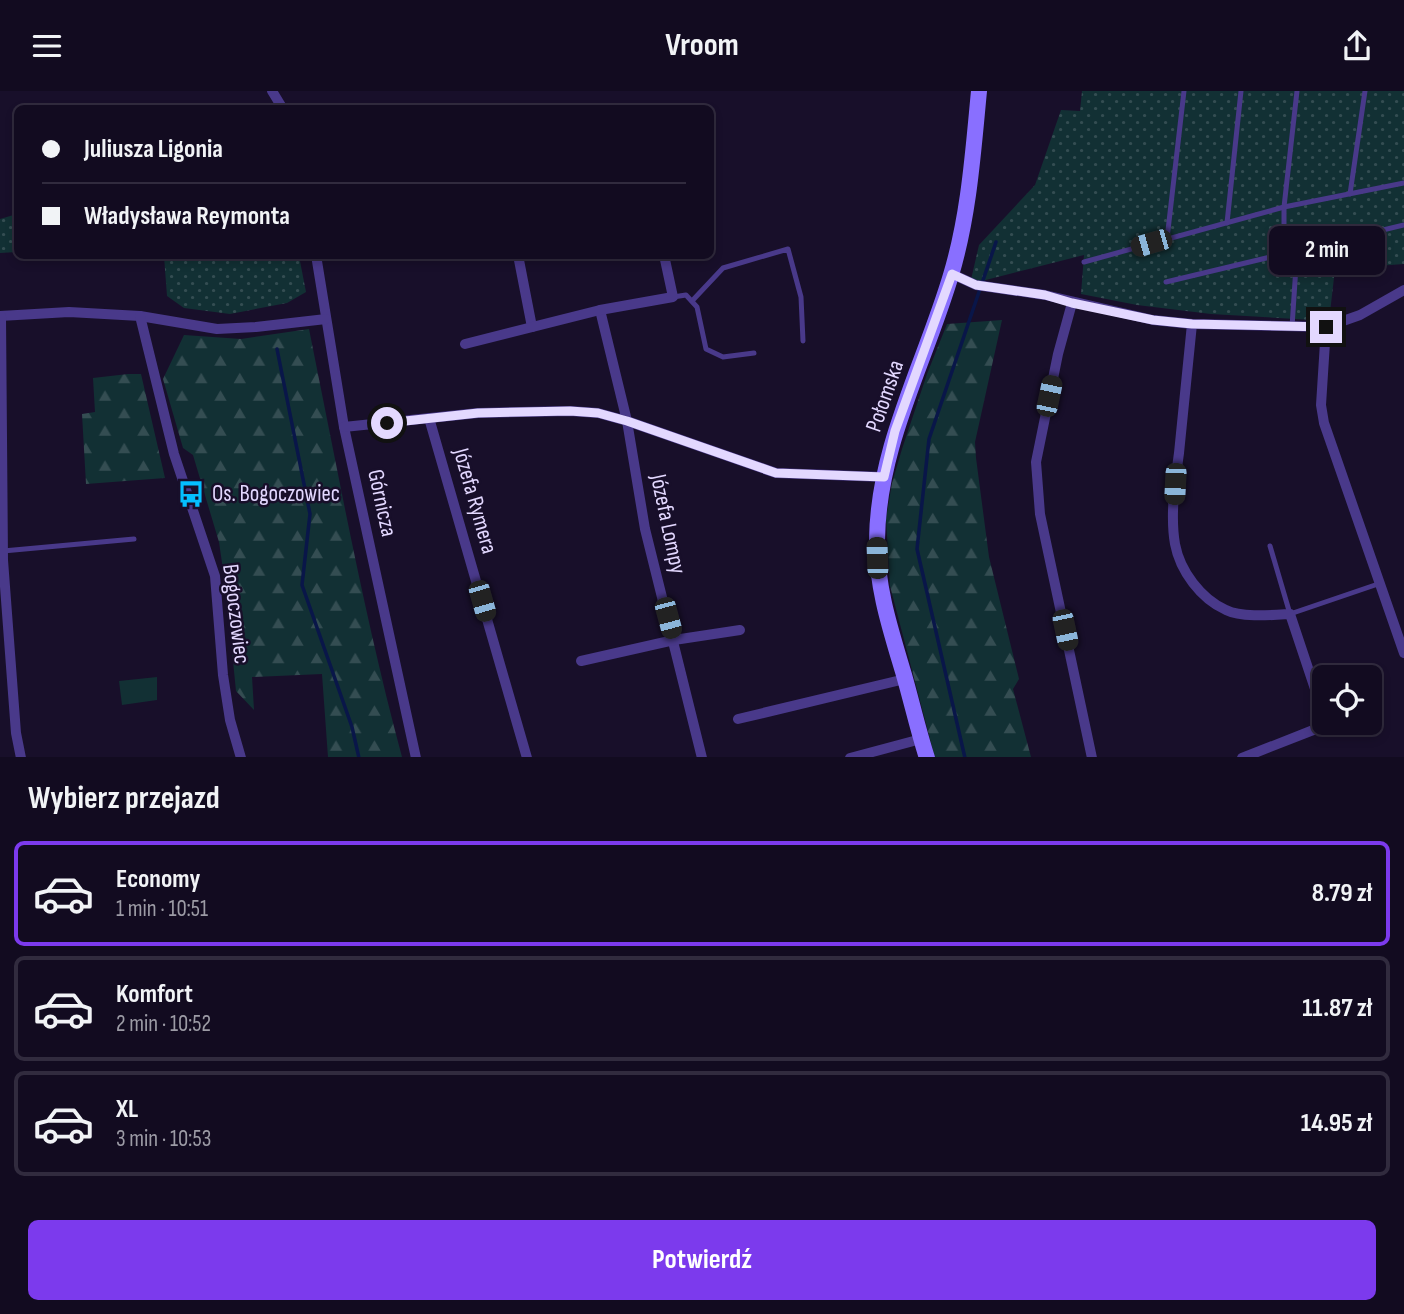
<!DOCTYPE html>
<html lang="pl">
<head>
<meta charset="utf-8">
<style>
	body { margin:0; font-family:"Sofia Sans Condensed",sans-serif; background:#1f192d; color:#f1f3f6; height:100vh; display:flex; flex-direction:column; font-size:26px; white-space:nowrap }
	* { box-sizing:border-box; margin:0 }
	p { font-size:23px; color:#9c9ba5 }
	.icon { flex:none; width:38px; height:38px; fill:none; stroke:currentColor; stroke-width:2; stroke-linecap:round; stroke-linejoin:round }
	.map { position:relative; height:666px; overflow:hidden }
	.drawer { display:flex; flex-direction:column; background:#120b20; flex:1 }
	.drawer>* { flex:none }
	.top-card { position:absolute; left:14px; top:14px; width:700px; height:154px; border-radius:10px; box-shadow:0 4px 10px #0003,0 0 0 2px #312b3e; display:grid; align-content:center; height:154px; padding:0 28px; background:#120b20 }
	.fabs { position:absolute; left:1312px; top:574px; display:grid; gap:14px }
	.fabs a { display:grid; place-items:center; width:70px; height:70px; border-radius:10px; background:#120b20; box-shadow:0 4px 10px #0003,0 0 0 2px #312b3e; font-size:35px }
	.end { position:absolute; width:32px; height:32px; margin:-16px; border:9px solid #e3d8ff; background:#111; box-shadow:0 0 0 4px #111 }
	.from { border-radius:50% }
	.bubble { position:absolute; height:49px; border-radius:10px; background:#120b20; box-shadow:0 4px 10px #0003,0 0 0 2px #312b3e; font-size:23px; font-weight:700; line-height:49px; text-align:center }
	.car { position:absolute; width:21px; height:42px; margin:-21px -10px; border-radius:9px; box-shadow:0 0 5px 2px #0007; background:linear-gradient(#222 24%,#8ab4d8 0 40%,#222 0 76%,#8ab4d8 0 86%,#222 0) }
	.top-card b { display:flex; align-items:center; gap:24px; height:66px; font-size:26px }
	.top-card b+b { border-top:2px solid #312b3e }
	.top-card i { width:18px; height:18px; background:#f1f3f6 }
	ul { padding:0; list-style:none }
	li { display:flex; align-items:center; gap:21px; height:105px; margin:0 14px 10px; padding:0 14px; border:4px solid #312b3e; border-radius:10px }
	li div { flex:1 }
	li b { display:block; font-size:26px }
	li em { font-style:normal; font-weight:700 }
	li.selected { border-color:#7c3aed }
	li>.icon { width:63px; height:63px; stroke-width:1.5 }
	h2 { padding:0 28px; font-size:32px; line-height:84px }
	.action { display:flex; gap:14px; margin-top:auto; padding:14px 28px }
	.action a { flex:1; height:80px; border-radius:10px; background:#7c3aed; color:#fff; font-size:28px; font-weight:700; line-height:80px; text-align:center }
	header { display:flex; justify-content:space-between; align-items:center; height:91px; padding:0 28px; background:#120b20; font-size:32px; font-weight:700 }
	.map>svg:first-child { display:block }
	.grass { fill:url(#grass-dots) }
	.forest { fill:url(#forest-firs) }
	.park { fill:#123034 }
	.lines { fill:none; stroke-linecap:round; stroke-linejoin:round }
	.stream { stroke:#091649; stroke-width:3.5 }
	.lane { stroke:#49398a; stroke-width:5 }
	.street { stroke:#49398a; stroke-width:10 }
	.secondary { stroke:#896fff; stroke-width:16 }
	.route { stroke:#e3d8ff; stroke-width:9 }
	.labels { text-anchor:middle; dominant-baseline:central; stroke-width:5; stroke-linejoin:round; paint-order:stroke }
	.street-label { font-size:23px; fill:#e3d8ff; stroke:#180f2a }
	.poi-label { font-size:23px; fill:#e3d8ff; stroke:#180f2a; text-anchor:start }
</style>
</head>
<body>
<header><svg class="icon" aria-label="menu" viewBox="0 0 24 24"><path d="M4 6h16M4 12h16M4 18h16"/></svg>Vroom<svg class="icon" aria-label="share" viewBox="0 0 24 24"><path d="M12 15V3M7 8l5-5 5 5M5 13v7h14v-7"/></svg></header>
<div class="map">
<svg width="1404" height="667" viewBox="0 0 1404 667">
	<defs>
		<pattern id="grass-dots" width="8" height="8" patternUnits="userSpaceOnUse" patternTransform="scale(1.75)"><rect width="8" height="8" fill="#123034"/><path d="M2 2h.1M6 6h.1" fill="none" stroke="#344d52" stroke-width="1.8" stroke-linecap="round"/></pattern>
		<pattern id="forest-firs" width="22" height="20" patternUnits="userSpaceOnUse" patternTransform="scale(1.75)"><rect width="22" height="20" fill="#123034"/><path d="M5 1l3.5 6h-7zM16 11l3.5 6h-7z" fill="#344d52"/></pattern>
	</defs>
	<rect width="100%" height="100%" fill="#180f2a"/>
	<g class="grass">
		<path d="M1082,0h322v173l-69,5 -6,52 -118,-7 -74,-9 -56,-11 3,-39 -114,29 9,-39 56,-60 26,-75 19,1z"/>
		<path d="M17,123v38l-17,1v-34z"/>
		<path d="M164,165h135l7,36 -19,11 -57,11 -46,-6 -17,-12z"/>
	</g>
	<g class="forest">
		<path d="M1002,229l-27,122 1,16 13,99 30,122 -6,10 18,68 -96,1 -45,-172 -4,-67 6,-36 10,-34 25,-75 20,-50z"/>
		<path d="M309,238c29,143 55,287 93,428h-74l-6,-83 -70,3 2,33 -18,-19 -10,-101 -7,-48 -26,-87 -10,-7 -20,-69 21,-44 57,4z"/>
		<path d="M128,283h13l24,104 -79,6 -4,-70 13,-2 -2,-34z"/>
	</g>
	<path class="park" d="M157,586v23l-35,5 -3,-24z"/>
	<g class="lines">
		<g class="stream">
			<path d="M277,258l33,165 -8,71 50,142 7,31"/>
			<path d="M965,667l-48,-209 12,-110 67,-197"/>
		</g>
		<g class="lane">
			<path d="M1350,103l15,-103"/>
			<path d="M1227,132l14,-132"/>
			<path d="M1167,148l17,-148"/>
			<path d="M1284,163v-47l13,-116"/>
			<path d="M1084,171l200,-55 120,-24"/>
			<path d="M1166,191l238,-57"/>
			<path d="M673,206l13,-2 11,12 9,42 17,8 31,-4"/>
			<path d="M692,210l31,-33 65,-19 13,48 2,44"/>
			<path d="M1292,236l5,-76"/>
			<path d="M1270,455l20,68 91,-31"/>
			<path d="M3,460l131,-12"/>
		</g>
		<g class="street">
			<path d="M272,0l11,18"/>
			<path d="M316,164l28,172 72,331"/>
			<path d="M518,164l14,72"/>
			<path d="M952,183l24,11 69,10 108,25 39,4 134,3 34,-12 44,-25"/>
			<path d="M1072,212l-14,51 -22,108 4,52 52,244"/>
			<path d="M600,219l27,111 18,108 57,229"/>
			<path d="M0,225l69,-4 71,4 77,13 39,-2 70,-8"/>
			<path d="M1,225l2,244 13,173 5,25"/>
			<path d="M140,225l34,138 41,122 8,99 7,45 11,38"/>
			<path d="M1192,233c-4,43 -9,86 -13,129 -4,29 -9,62 -4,91 5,27 26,55 51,66 16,8 47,5 64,4l35,105"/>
			<path d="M1326,236l-5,78 3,18 80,230"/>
			<path d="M465,253l135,-34 73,-13 -9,-42"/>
			<path d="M429,327l98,340"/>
			<path d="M344,336l134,-14 92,-2 28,2 29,8 149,52 108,4"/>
			<path d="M581,570l93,-21 66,-10"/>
			<path d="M738,628l167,-40"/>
			<path d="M850,667l71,-19"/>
			<path d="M1242,667l84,-33v-2"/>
		</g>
		<path class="secondary" d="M927,667c-9,-28 -15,-55 -23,-83 -13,-44 -28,-88 -27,-135 1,-94 48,-177 74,-265 18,-60 22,-122 28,-184"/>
	</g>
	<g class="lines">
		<path class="route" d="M387,332l91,-10 92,-2 28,2 29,8 149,52 108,4 11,-46 57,-157 24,11 69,10 27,8 81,17 39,4 134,3"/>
	</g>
	<defs>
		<symbol id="bus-bare" viewBox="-9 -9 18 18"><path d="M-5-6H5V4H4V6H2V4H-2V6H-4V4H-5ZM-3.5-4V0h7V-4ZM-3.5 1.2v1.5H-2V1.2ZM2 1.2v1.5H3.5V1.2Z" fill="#04bfff" stroke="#180f2a" stroke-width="2.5" paint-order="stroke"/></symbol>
	</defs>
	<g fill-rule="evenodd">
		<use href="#bus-bare" x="172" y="384" width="38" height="38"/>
	</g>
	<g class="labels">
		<g class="street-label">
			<text transform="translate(885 305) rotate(-71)">Połomska</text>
			<text transform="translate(475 410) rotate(74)">Józefa Rymera</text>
			<text transform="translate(382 412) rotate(78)">Górnicza</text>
			<text transform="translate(668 433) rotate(78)">Józefa Lompy</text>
			<text transform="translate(236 523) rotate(83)">Bogoczowiec</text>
		</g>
		<g class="poi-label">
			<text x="212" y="403">Os. Bogoczowiec</text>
		</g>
	</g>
</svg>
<div class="fabs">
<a><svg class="icon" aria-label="locate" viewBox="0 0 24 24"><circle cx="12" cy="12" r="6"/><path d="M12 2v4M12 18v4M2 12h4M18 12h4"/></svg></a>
</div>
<i class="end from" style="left:387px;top:332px"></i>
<i class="end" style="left:1326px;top:236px"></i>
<div class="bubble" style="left:1269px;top:135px;width:116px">2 min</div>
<i class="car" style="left:1151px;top:152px;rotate:254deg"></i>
<i class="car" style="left:1049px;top:305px;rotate:12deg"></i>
<i class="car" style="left:1175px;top:393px;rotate:183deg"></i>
<i class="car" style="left:877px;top:467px;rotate:358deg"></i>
<i class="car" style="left:482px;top:510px;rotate:164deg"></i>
<i class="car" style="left:668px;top:527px;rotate:165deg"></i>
<i class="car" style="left:1065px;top:539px;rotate:168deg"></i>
<div class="top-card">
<b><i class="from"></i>Juliusza Ligonia</b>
<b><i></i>Władysława Reymonta</b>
</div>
</div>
<section class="drawer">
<h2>Wybierz przejazd</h2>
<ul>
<li class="selected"><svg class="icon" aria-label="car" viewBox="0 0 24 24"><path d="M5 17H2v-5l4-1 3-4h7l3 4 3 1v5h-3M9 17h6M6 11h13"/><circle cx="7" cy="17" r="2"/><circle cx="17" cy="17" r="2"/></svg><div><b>Economy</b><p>1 min · 10:51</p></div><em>8.79 zł</em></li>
<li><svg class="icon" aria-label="car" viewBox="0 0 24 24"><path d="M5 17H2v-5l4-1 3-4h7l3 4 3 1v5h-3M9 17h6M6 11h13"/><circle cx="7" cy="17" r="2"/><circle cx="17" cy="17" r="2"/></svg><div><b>Komfort</b><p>2 min · 10:52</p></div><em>11.87 zł</em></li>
<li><svg class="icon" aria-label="car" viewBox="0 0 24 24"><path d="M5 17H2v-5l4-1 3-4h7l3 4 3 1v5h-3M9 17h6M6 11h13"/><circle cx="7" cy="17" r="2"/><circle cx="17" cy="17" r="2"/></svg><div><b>XL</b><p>3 min · 10:53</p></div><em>14.95 zł</em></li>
</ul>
<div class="action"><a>Potwierdź</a></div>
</section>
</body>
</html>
